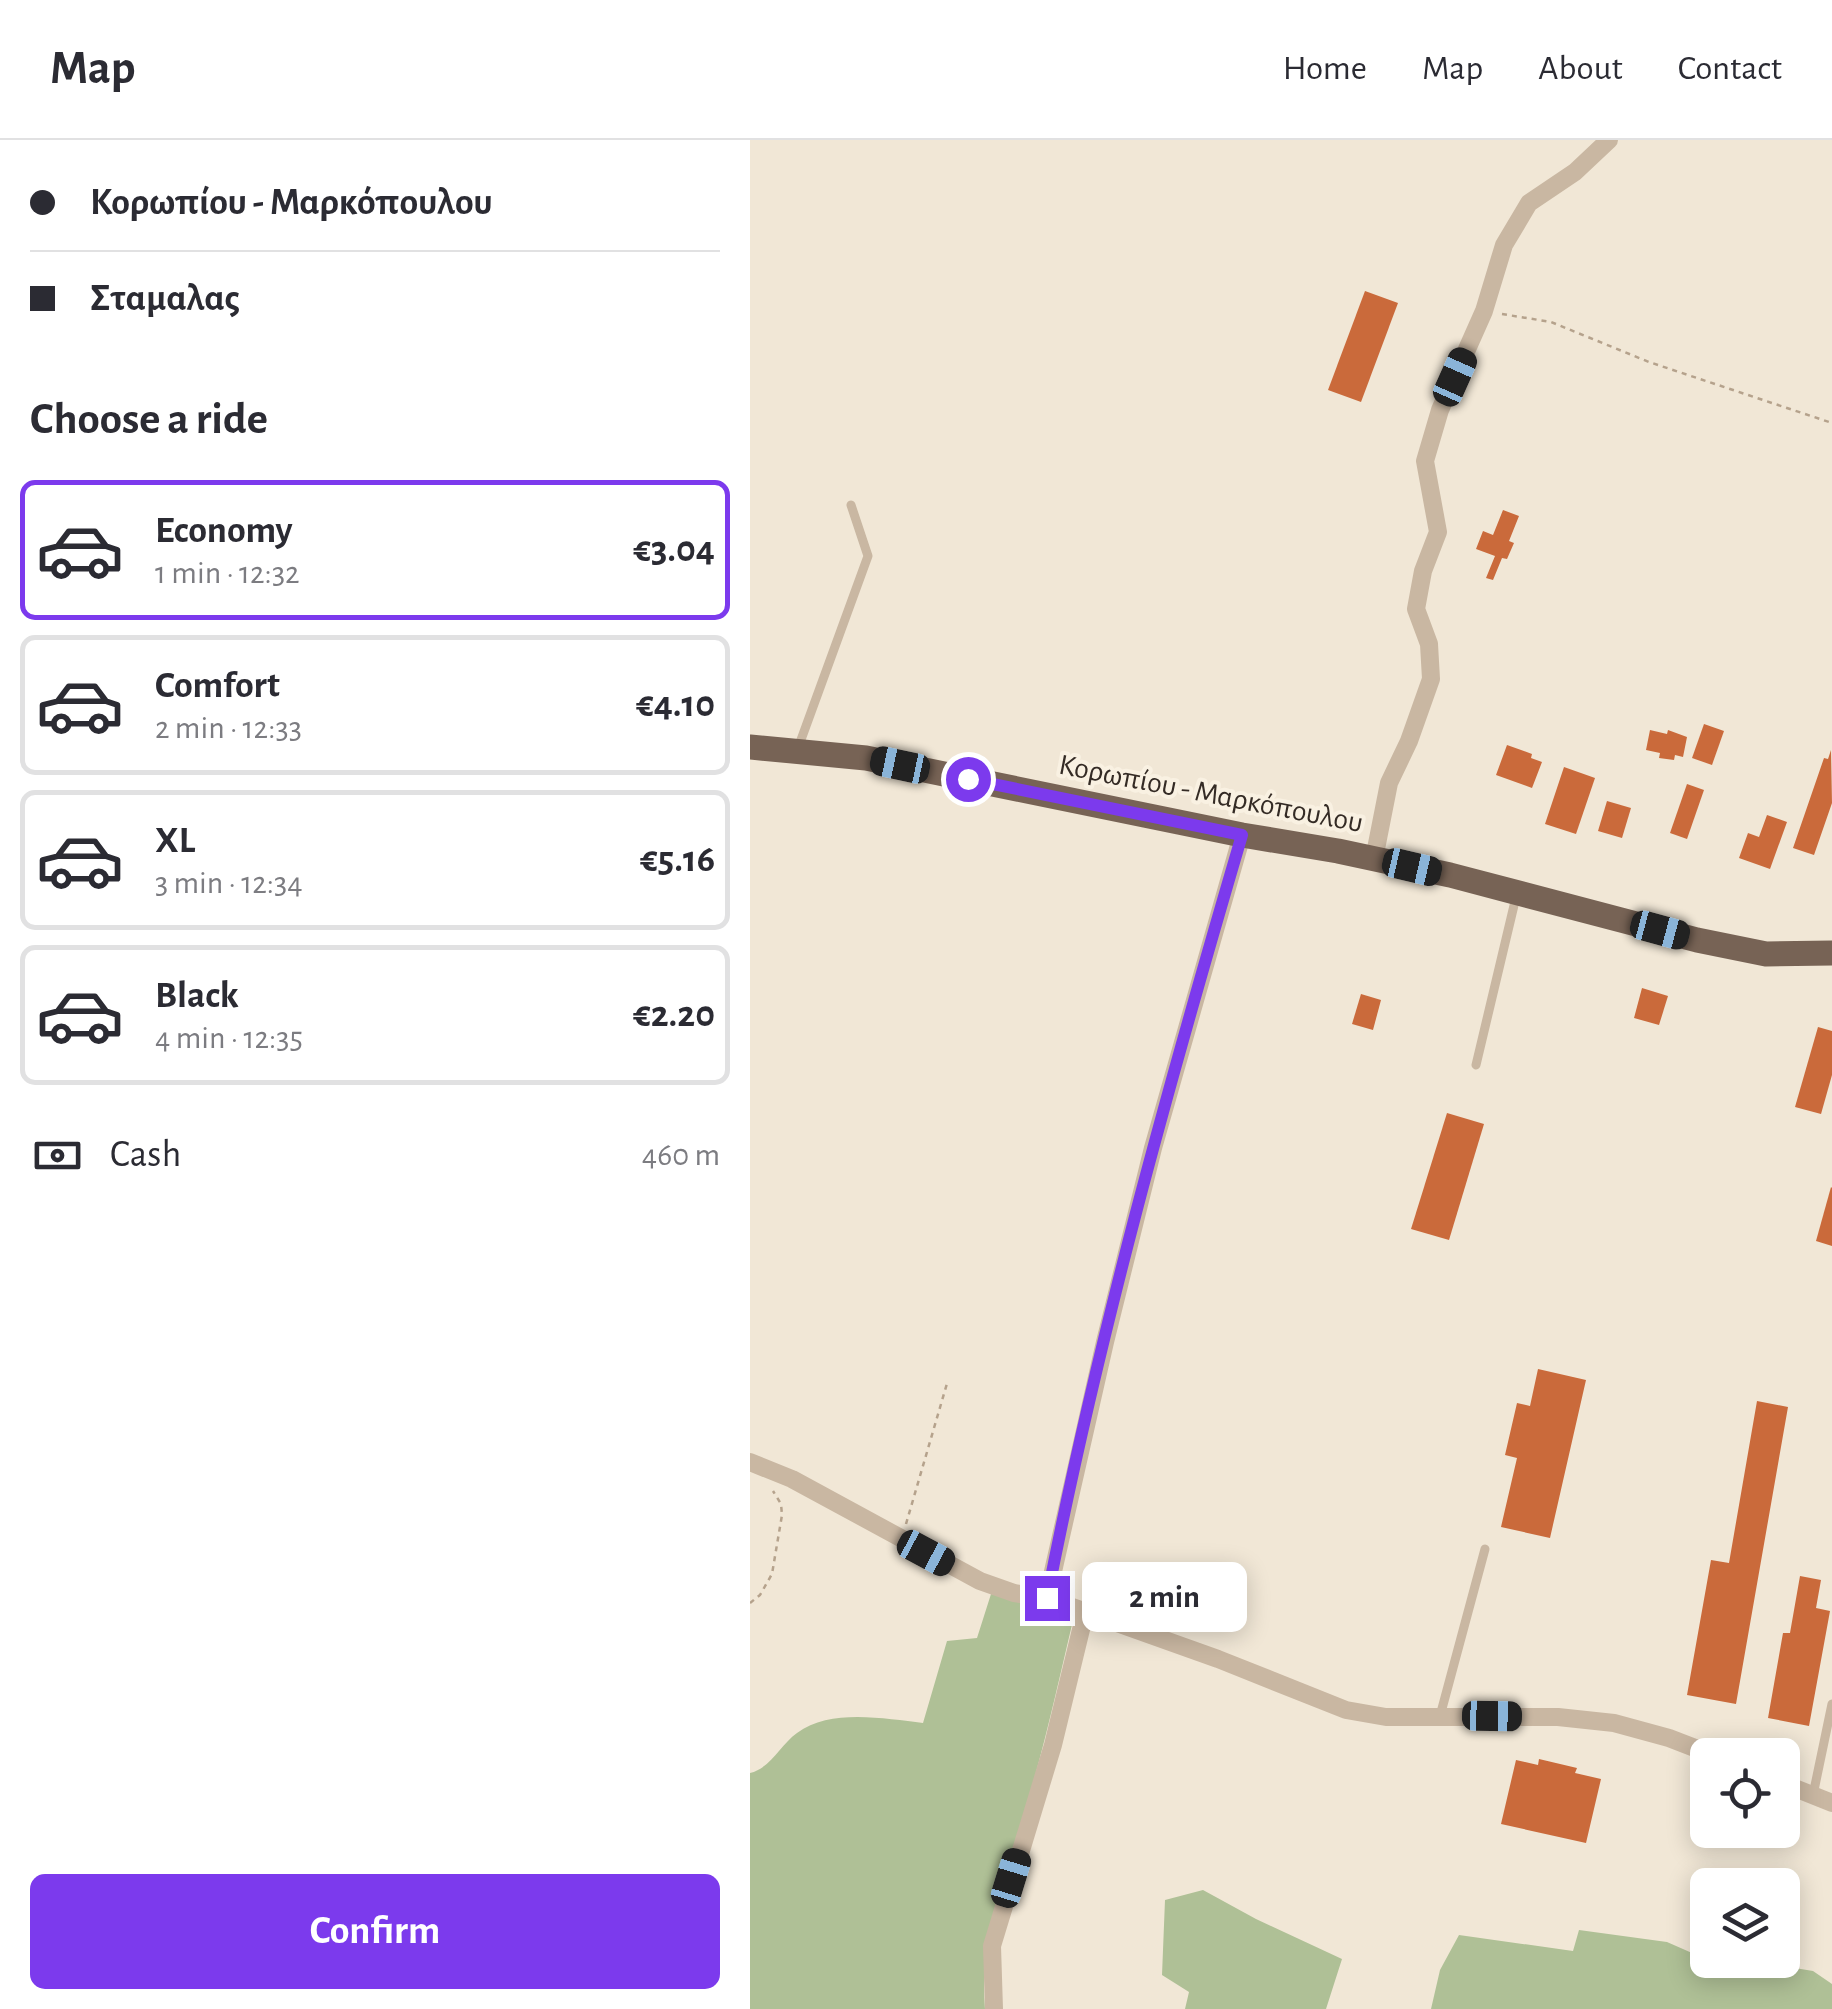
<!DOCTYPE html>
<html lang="en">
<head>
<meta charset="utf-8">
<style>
	body { margin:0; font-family:"Alegreya Sans",sans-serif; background:#f7f7f7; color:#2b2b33; height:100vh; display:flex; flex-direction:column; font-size:38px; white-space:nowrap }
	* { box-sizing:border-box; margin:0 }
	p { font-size:32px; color:#7c7c81 }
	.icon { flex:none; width:55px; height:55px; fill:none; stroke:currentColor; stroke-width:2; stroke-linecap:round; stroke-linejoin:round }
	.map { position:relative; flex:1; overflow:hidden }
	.details { display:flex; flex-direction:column; background:#fff; width:750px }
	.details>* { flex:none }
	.hud { display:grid; align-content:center; height:220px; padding:0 30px; background:#fff }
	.fabs { position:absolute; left:940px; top:1598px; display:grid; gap:20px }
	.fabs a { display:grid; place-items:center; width:110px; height:110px; border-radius:15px; background:#fff; box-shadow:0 5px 25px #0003; font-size:50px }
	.end { position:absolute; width:45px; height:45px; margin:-22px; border:12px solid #7c3aed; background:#fff; box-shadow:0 0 0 5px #fff }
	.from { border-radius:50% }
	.bubble { position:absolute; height:70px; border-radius:15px; background:#fff; box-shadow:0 5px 25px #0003; font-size:32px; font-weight:600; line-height:70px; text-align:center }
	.car { position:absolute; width:30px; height:60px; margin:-30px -15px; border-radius:12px; box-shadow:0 0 8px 2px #0007; background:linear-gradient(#222 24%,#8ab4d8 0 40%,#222 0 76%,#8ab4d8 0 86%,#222 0) }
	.hud b { display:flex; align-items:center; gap:35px; height:95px; font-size:38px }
	.hud b+b { border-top:2px solid #e1e1e2 }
	.hud i { width:25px; height:25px; background:#2b2b33 }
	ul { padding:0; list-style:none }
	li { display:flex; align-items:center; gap:30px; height:140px; margin:0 20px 15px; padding:0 10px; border:5px solid #e1e1e2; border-radius:15px }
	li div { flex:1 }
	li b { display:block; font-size:38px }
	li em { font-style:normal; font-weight:600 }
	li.active { border-color:#7c3aed }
	li>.icon { width:90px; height:90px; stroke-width:1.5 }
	h2 { padding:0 30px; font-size:45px; line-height:120px }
	.pay { display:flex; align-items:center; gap:25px; height:110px; padding:0 30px; font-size:38px }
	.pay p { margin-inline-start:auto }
	.cta { display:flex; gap:20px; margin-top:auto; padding:20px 30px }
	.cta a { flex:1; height:115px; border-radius:15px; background:#7c3aed; color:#fff; font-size:40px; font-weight:600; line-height:115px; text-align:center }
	header { display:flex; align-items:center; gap:60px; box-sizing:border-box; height:140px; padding:0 50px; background:#fff; border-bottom:2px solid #e1e1e2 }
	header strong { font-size:48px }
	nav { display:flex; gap:55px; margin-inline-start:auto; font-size:35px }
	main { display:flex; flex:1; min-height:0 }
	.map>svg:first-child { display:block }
	.green { fill:#afc096 }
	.building { fill:#ca6a3b }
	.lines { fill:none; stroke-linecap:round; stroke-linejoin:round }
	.path { stroke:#b5a28c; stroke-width:2.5; stroke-dasharray:5 5; stroke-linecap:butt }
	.service { stroke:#c9b7a2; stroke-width:9 }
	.minor { stroke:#c9b7a2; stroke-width:18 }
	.primary { stroke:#776355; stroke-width:25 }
	.route { stroke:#7c3aed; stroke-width:12 }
	.labels { text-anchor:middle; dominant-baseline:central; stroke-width:8; stroke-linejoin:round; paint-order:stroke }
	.street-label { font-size:30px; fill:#342b25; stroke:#f9f1e2 }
</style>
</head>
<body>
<header>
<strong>Map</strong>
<nav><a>Home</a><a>Map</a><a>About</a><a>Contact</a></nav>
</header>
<main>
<section class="details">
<div class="hud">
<b><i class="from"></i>Κορωπίου - Μαρκόπουλου</b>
<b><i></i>Σταμαλας</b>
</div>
<h2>Choose a ride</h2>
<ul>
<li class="active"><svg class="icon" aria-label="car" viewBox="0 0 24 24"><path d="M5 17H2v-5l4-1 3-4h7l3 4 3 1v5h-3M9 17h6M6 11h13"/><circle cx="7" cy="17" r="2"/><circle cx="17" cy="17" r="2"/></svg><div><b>Economy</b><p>1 min · 12:32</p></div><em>€3.04</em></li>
<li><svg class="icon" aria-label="car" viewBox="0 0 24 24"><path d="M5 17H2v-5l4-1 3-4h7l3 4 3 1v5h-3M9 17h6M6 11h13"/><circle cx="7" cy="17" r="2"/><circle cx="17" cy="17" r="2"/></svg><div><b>Comfort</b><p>2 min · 12:33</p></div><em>€4.10</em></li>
<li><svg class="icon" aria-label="car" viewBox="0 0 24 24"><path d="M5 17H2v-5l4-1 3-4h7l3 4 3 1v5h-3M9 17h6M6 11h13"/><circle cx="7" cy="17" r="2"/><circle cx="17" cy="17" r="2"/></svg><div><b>XL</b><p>3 min · 12:34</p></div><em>€5.16</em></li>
<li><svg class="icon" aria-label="car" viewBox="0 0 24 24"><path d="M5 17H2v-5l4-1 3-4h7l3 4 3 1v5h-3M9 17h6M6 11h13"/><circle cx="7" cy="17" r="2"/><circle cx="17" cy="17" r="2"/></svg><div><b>Black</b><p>4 min · 12:35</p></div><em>€2.20</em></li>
</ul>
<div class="pay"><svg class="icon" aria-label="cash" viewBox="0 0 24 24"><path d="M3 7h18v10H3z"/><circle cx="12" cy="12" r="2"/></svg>Cash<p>460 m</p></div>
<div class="cta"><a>Confirm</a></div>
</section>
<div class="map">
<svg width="1082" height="1869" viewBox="0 0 1082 1869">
	<rect width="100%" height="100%" fill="#f1e7d6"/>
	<g class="green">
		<path d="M241,1454l49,9 34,13c-14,59 -27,119 -44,178 -21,72 -52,138 -45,215h-235v-236c21,-5 30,-28 47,-40 34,-25 88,-14 126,-10l24,-82 30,-3z"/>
		<path d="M453,1750l53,29 86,40 -16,50h-141l4,-17 -27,-17 3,-75z"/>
		<path d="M829,1790l88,12 41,18h39l66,11 19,13v25h-401l9,-39 19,-35 114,16z"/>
	</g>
	<g class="building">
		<path d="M615,151l33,12 -37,99 -33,-12z"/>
		<path d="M753,370l16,6 -10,25 5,2 -7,16 -5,-1 -9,22 -7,-2 9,-22 -19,-7 7,-18 10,4z"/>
		<path d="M954,584l20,7 -12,34 -20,-7z"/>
		<path d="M900,590l17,4 1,-4 19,7 -4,20 -8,-2 -1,5 -15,-2 1,-5 -14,-3z"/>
		<path d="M757,605l25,9 -1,4 11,4 -10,26 -36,-13z"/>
		<path d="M1081,610l1,53 -18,52 -21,-7 31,-90 4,1z"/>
		<path d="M814,627l31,11 -19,56 -31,-10z"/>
		<path d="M937,644l17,6 -17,49 -17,-6z"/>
		<path d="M857,661l24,7 -9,30 -24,-7z"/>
		<path d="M1017,675l20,7 -17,47 -31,-11 9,-25 11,4z"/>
		<path d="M892,848l26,8 -9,29 -25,-7z"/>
		<path d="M611,854l20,6 -8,30 -21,-6z"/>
		<path d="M1068,887l14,4v44l-11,39 -26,-7z"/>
		<path d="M697,973l37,11 -35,116 -38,-11z"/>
		<path d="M1081,1047l1,1v58l-16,-5z"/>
		<path d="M788,1229l48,11 -36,158 -49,-11 16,-69 -12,-3 12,-52 13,3z"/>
		<path d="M1007,1261l31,6 -52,297 -49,-9 24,-135 18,3z"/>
		<path d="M1050,1436l21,4 -5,28 14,3 -21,115 -41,-8 15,-85h7z"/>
		<path d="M789,1619l38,9 -2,5 26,6 -15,64 -85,-19 15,-64 22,5z"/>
	</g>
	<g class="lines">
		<g class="path">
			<path d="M752,174l49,8 98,40 183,61"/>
			<path d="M156,1384l42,-144"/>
			<path d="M0,1463l10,-8 12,-21 10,-59 -1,-11 -8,-13"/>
		</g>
		<g class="service">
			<path d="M48,608l70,-192 -17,-51"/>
			<path d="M726,925l40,-168"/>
			<path d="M690,1576l45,-167"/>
			<path d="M1063,1655l19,-91"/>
		</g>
		<g class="minor">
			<path d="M624,719l15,-76 20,-42 22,-62 -2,-35 -13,-35 7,-38 15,-39 -13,-71 15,-51 44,-99 20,-66 25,-42 46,-31 34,-32"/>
			<path d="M0,1322l42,17 188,102 34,12 33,5 171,61 128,51 40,7h172l56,6 55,15 44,17"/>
			<path d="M297,1458l58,-256 48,-194 89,-313"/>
			<path d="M1032,1643l50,20"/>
			<path d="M244,1869l-2,-63 61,-201 32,-132"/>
		</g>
		<path class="primary" d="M0,607l116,11 376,77 96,16 112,24 247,65 69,14 66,-1"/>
	</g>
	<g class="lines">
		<path class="route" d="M218,639l274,56c-74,252 -145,506 -195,763"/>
	</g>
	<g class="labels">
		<g class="street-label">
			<text transform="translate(461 654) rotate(11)">Κορωπίου - Μαρκόπουλου</text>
		</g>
	</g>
</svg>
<div class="fabs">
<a><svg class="icon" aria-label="locate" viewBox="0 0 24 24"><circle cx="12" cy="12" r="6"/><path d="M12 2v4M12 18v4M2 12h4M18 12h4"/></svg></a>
<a><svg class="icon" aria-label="layers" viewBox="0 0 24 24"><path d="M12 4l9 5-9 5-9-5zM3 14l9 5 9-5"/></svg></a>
</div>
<i class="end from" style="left:218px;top:639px"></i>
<i class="end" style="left:297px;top:1458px"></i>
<div class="bubble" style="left:332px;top:1422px;width:165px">2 min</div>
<i class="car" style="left:705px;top:237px;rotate:24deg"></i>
<i class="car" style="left:150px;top:625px;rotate:282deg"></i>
<i class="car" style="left:662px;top:727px;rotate:103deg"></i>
<i class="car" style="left:910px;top:790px;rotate:105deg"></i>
<i class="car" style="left:176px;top:1413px;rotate:118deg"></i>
<i class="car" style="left:742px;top:1576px;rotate:91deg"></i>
<i class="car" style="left:261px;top:1738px;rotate:17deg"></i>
</div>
</main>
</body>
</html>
